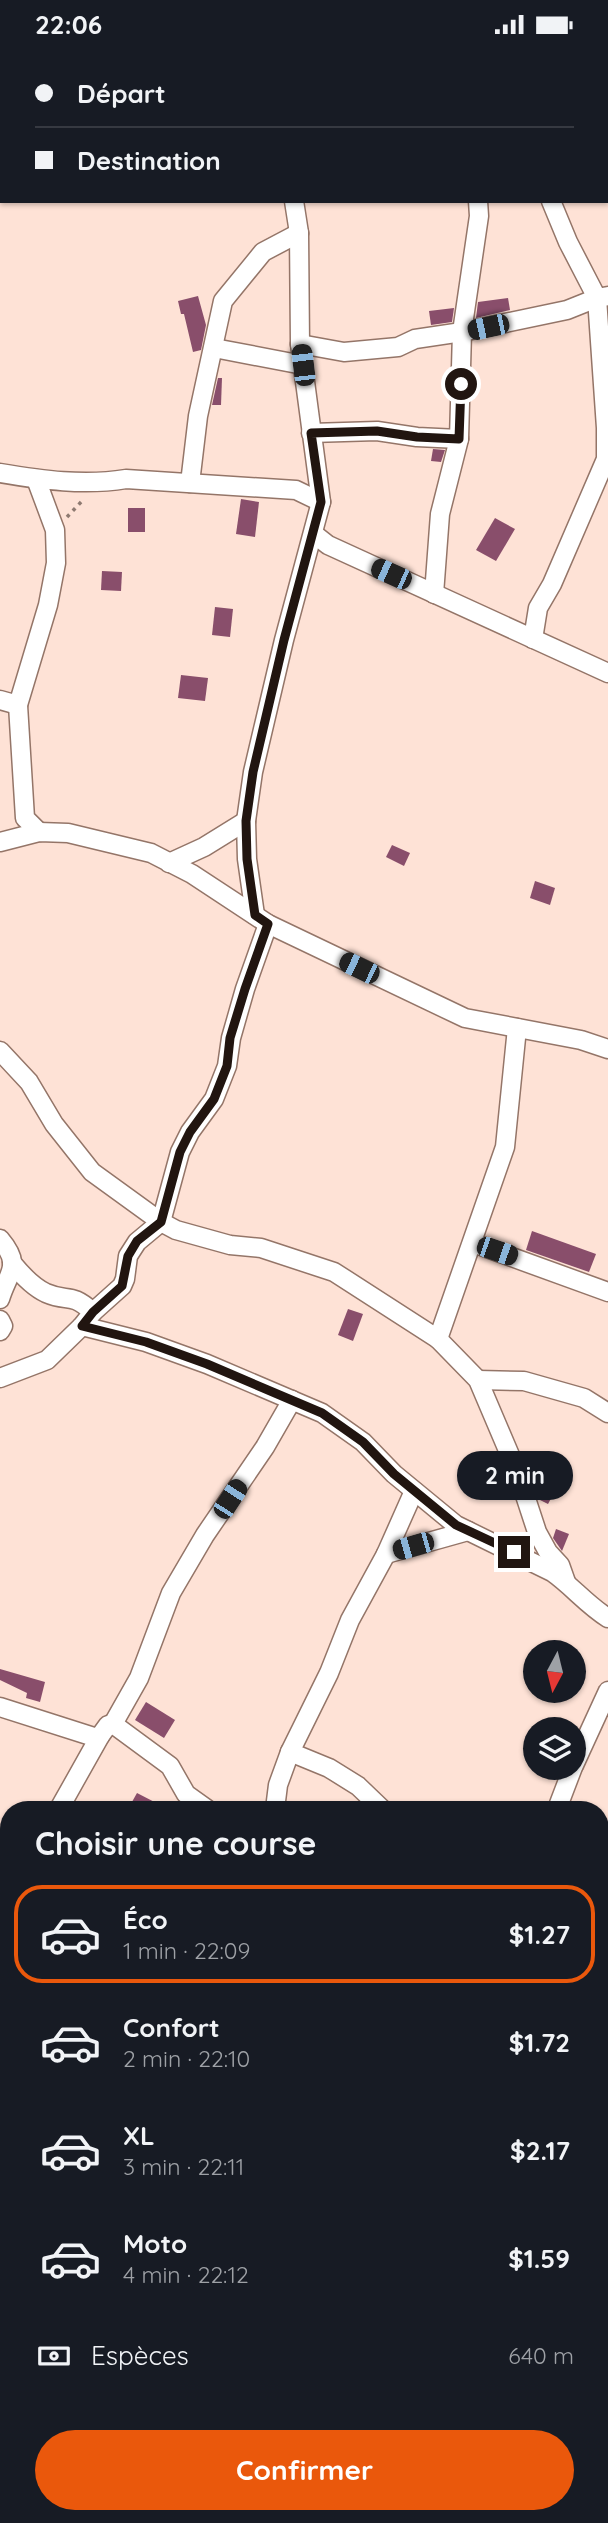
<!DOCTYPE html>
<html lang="fr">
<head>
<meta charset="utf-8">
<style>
	body { margin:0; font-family:Quicksand,sans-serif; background:#20242c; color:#f1f3f6; height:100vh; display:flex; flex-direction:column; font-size:26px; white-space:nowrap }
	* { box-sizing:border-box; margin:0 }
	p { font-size:23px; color:#9ea1a6 }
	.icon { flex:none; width:38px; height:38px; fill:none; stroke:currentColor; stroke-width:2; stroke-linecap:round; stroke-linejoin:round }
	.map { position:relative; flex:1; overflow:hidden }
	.details { position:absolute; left:0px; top:1752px; width:609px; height:723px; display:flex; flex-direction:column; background:#171b24; border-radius:28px 28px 0 0; box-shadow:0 2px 5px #0004 }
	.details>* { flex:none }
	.top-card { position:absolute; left:0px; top:0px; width:609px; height:154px; box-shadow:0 2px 5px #0004; display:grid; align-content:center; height:154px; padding:0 35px; background:#171b24 }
	.needle { width:46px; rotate:187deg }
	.buttons { position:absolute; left:523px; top:1591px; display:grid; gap:14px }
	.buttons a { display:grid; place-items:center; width:63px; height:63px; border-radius:50%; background:#171b24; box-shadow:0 2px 5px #0004; font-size:35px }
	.end { position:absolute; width:32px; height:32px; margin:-16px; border:9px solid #211510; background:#fff; box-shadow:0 0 0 4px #fff }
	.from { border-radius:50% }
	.bubble { position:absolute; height:49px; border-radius:24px; background:#171b24; box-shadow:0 2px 5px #0004; font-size:23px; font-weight:700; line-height:49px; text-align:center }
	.car { position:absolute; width:21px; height:42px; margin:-21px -10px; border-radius:9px; box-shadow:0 0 5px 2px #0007; background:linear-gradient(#222 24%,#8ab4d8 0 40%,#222 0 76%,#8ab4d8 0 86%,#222 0) }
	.top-card b { display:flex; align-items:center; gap:24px; height:66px; font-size:26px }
	.top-card b+b { border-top:2px solid #363941 }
	.top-card i { width:18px; height:18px; background:#f1f3f6 }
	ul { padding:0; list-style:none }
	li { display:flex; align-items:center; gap:21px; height:98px; margin:0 14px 10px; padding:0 21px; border:4px solid transparent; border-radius:28px }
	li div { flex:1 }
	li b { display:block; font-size:26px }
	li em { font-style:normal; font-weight:700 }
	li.selected { border-color:#ea580c }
	li>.icon { width:63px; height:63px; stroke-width:1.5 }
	h2 { padding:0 35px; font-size:32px; line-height:84px }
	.pay { display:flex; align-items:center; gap:18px; height:77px; padding:0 35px; font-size:26px }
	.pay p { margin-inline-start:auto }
	.primary-button { display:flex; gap:14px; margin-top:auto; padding:14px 35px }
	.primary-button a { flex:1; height:80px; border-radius:42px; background:#ea580c; color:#fff; font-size:28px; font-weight:700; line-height:80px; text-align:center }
	.status { display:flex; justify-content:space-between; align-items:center; height:49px; padding:0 35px; background:#171b24; direction:ltr }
	.status svg { height:19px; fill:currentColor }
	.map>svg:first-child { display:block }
	.building { fill:#894e6b }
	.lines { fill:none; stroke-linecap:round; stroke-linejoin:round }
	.street-casing { stroke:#947568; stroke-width:21 }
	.path { stroke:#8e7a71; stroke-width:3.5; stroke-dasharray:3.5 5; stroke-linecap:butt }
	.street { stroke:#fff; stroke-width:18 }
	.route { stroke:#211510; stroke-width:9 }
</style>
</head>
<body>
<div class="status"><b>22:06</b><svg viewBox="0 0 49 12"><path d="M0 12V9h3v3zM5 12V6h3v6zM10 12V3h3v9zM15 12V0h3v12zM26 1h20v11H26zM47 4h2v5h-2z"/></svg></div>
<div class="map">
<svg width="608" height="2474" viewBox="0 0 608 2474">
	<rect width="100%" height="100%" fill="#fee2d6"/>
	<g class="building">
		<path d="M198,247l8,29 -5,25 -8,2 -9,-38h-3l-3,-13z"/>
		<path d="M508,249l2,12 -34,8 2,-16z"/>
		<path d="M454,259l-2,14 -21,3 -2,-14z"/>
		<path d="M218,329h4l-1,27h-9z"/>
		<path d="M433,400l12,1 -4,12 -10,-1z"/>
		<path d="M241,450l18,3 -4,35 -19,-3z"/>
		<rect x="128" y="459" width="17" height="24"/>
		<path d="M495,469l20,11 -19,32 -20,-11z"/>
		<path d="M102,522l20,1 -1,19 -20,-1z"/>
		<path d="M215,558l18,2 -3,28 -18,-2z"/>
		<path d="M181,626l27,3 -3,23 -27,-3z"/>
		<path d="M392,796l18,8 -6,13 -18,-9z"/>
		<path d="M535,832l20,7 -5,17 -20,-7z"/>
		<path d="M532,1182l64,23 -7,18 -63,-22z"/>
		<path d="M348,1260l15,5 -10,27 -15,-6z"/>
		<path d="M535,1432l20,10 -7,13 -10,-5 -5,-15z"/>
		<path d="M556,1480l13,5 -7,17 -9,-13z"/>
		<path d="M0,1620l45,13 -5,20 -14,-4 1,-5 -27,-13z"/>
		<path d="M146,1653l29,18 -11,18 -29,-18z"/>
		<path d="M137,1744l31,16h-40z"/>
	</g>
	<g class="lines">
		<defs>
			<g id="street">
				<path d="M267,0v2"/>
				<path d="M457,0v2"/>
				<path d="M0,108h2"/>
				<path d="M300,295l44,8 54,-5 17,-8 47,-7 105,-22 30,-12 11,-2"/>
				<path d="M214,299l89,17"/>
				<path d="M311,384l66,-2 40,6 42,2"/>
				<path d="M0,424c42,7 84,13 126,6l170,11 25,12"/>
				<path d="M36,430l19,51 1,33 -8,42 -30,100 7,113 14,14"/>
				<path d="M190,434l8,-67 25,-115 40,-49 36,-19"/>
				<path d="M314,485l14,11 280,128"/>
				<path d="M434,545l6,-80 19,-75 3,-107 17,-116 -1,-15"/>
				<path d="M533,590l5,-31 14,-24 54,-125v-31l-9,-130 -29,-56 -17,-41"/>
				<path d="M0,651l18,5"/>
				<path d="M0,793l39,-10 29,1 83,20 41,21 76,50 197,94 116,22 27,9"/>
				<path d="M169,814l35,-16 42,-26"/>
				<path d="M255,866l-8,-56 -1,-38 7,-49 31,-132 37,-138 -21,-158 -1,-111 -5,-32"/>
				<path d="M0,1002l29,31 25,42 38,48 69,50 15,8 54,15 31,3 73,24 104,67 40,41 40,94 19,58 11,20 12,13 6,17"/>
				<path d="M0,1190c23,27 8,33 0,60"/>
				<path d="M473,1194l135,49"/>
				<path d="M12,1214c9,11 21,24 34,30 23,10 23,-2 47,19"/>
				<path d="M0,1271l3,6 -3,5"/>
				<path d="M82,1277l64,16 61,22 115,49 41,29 31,32 62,51 96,47c20,14 35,33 56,46"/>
				<path d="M438,1290l67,-192 12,-119"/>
				<path d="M0,1329l47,-18 35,-34 11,-14 29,-26 3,-7 3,-23 9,-14 24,-20 19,-70 10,-20 24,-33 13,-33 4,-28 14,-49 23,-65"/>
				<path d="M478,1331l46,1 60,17 24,15"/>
				<path d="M386,1505l82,-23"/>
				<path d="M0,1658l94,30 6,-1 8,-11 5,-1 57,42 16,28 21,15"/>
				<path d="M113,1675l26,-46 32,-85 34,-58 60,-88 27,-47"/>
				<path d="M290,1703l39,16 29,18 24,23"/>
				<path d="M574,1716l34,-74"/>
				<path d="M59,1760l41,-73"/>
				<path d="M275,1760l3,-24 12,-33 39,-79 21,-53 36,-66 28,-63"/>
				<path d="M557,1760l16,-42"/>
				<path d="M0,1865l9,-15"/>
				<path d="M0,1890l9,3"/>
				<path d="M600,1910l8,5"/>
				<path d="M600,2037l8,6"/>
				<path d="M0,2065l9,-8"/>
				<path d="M0,2087l9,6"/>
				<path d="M600,2137l8,-4"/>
				<path d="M600,2259l8,8"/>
				<path d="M0,2430l9,9"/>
				<path d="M600,2445l8,-16"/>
				<path d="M38,2466l9,8"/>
				<path d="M267,2466l13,8"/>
				<path d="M13,2474l4,-8"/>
				<path d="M237,2474l1,-8"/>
				<path d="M409,2474l1,-8"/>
				<path d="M583,2474l5,-8"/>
			</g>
		</defs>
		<use href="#street" class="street-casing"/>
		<path class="path" d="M67,468l16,-17"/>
		<use href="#street" class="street"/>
	</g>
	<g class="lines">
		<path class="route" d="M461,335l-2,55 -42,-2 -40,-6 -66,2 10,69 -37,138 -31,132 -7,49 1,38 8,56 13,9 -23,65 -15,49 -3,28 -13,33 -24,33 -10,20 -19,70 -24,19 -9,15 -6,30 -29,26 -11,14 64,16 61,22 115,49 41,29 31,32 62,51 58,27"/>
	</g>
</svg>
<div class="buttons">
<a><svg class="needle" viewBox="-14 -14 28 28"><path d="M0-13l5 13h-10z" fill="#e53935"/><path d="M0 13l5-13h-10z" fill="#9ea1a6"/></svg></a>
<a><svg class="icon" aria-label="layers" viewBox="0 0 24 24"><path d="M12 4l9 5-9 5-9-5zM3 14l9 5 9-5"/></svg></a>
</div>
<i class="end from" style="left:461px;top:335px"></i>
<i class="end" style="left:514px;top:1503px"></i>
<div class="bubble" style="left:457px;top:1402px;width:116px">2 min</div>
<i class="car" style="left:488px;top:278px;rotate:258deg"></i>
<i class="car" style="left:303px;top:316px;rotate:353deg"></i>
<i class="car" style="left:391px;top:525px;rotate:294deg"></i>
<i class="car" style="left:359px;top:919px;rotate:296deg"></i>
<i class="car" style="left:497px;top:1202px;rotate:109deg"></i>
<i class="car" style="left:230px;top:1450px;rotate:33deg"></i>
<i class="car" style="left:413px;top:1497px;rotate:254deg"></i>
<div class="top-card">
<b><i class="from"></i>Départ</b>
<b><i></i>Destination</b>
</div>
<section class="details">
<h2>Choisir une course</h2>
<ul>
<li class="selected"><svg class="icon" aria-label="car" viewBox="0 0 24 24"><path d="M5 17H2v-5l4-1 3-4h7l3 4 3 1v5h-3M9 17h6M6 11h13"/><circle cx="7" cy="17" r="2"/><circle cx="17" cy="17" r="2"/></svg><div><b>Éco</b><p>1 min · 22:09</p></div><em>$1.27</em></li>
<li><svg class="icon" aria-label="car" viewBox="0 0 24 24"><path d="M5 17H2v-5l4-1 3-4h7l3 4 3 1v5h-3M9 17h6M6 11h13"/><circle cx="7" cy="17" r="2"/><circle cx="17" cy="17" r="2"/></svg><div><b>Confort</b><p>2 min · 22:10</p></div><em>$1.72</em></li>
<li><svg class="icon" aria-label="car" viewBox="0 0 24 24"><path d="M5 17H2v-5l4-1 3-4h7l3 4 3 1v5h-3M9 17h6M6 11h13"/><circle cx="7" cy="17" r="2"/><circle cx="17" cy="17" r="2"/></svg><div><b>XL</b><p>3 min · 22:11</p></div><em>$2.17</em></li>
<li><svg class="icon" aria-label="car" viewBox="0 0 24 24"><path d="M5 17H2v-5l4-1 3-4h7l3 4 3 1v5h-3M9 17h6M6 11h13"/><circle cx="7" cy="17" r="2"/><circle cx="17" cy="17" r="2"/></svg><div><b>Moto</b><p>4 min · 22:12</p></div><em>$1.59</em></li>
</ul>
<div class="pay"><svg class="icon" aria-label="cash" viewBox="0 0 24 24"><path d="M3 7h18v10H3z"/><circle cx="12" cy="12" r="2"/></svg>Espèces<p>640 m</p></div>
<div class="primary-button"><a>Confirmer</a></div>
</section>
</div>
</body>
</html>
